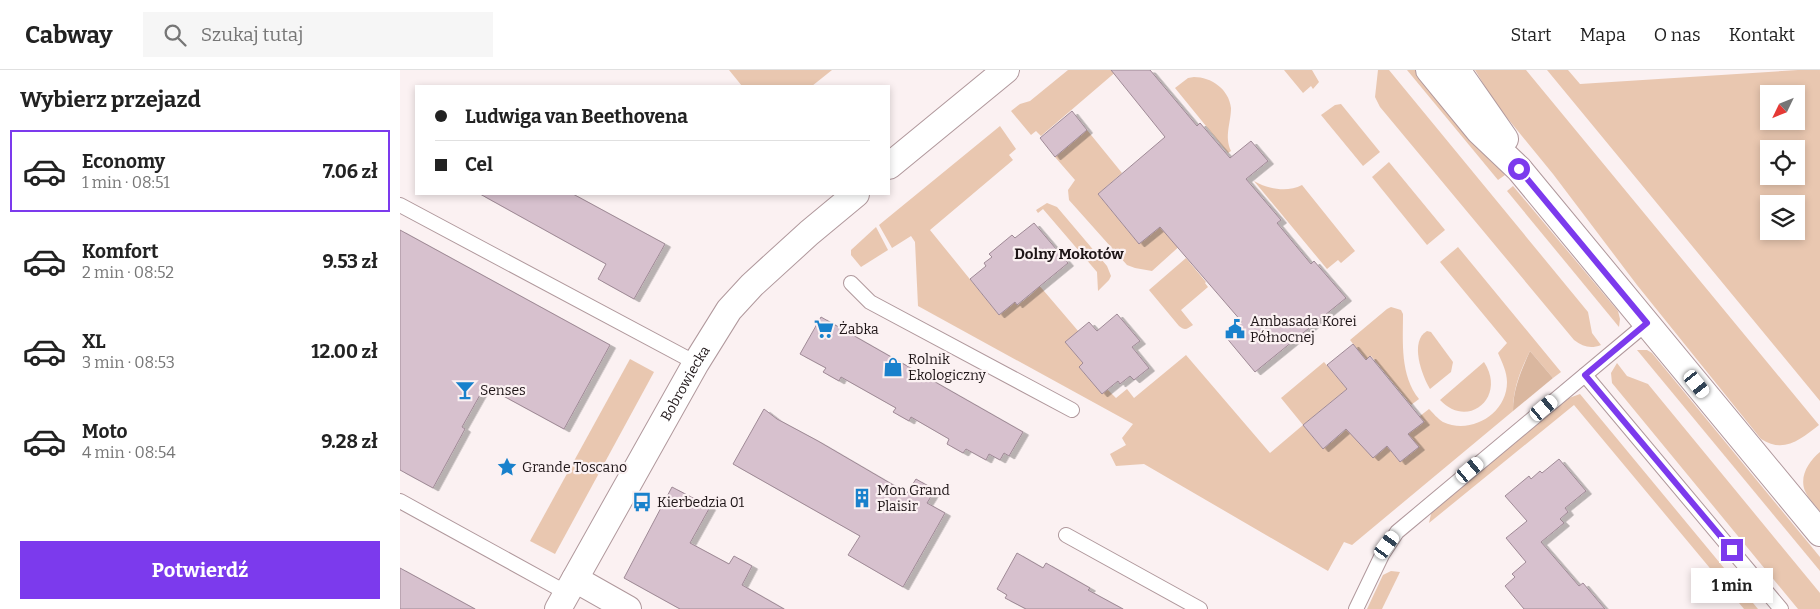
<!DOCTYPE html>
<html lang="pl">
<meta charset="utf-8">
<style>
:root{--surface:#fff;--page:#f6f6f6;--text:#222;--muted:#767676;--line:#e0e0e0;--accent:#7c3aed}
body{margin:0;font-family:Bitter,serif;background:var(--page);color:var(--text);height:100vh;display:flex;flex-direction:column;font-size:19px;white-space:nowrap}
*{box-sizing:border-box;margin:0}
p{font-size:16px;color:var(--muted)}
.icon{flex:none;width:28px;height:28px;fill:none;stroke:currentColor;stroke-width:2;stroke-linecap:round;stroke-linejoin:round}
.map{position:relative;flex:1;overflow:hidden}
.panel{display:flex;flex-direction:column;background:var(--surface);width:400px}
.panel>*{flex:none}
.guide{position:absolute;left:15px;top:15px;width:475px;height:110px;border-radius:0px;box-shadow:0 2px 8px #0003;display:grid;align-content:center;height:110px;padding:0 20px;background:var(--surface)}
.needle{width:32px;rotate:227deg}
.buttons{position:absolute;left:1360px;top:15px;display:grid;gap:10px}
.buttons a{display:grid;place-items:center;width:45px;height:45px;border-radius:0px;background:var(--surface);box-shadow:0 2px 8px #0003;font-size:25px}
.end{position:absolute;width:22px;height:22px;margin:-11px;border:6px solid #7c3aed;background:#fff;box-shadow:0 0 0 2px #fff}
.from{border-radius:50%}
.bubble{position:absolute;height:35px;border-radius:0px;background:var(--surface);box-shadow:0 2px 8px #0003;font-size:16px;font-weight:700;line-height:35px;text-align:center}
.car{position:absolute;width:15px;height:30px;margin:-15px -8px;border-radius:6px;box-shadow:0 0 4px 1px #0007;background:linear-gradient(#fff 24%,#345 0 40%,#fff 0 76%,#345 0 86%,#fff 0)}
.guide b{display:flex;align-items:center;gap:18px;height:48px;font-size:19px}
.guide b+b{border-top:1px solid var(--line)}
.guide i{width:12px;height:12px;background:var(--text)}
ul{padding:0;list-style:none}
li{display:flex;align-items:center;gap:15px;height:82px;margin:0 10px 8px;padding:0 10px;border:2px solid transparent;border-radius:0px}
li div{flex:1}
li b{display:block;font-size:19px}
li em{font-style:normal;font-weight:700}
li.active{border-color:var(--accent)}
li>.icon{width:45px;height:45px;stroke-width:1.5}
h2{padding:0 20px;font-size:22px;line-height:60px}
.action{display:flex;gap:10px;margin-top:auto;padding:10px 20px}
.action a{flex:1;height:58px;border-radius:0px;background:var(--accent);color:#fff;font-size:20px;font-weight:700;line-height:58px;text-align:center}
header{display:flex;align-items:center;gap:30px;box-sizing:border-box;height:70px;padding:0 25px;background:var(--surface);border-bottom:1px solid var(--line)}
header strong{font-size:24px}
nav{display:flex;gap:28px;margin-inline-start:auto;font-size:18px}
.search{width:350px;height:45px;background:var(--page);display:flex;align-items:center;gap:12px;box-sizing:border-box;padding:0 18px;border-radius:0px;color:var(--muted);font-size:19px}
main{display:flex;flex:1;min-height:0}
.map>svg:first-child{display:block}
.green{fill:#e9c7b0;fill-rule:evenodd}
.forest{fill:#dab79f}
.building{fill:#d7c1ce;stroke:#9f8a96;filter:url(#shadow)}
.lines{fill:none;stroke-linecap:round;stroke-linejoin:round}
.lane-casing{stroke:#b0989c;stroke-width:16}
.street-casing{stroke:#b0989c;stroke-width:28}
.lane{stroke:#fff;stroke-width:14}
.street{stroke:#fff;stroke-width:26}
.route{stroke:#7c3aed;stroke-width:6}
.labels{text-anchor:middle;stroke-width:4.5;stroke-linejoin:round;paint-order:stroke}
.poi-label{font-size:14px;fill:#1e1517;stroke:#fbf1f2;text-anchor:start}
.street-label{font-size:14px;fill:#1e1517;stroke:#fbf1f2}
.neighbourhood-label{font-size:15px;font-weight:bold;fill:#1e1517;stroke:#fbf1f2}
</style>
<header>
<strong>Cabway</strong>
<div class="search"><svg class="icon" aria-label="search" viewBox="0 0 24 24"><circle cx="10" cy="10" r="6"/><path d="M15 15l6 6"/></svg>Szukaj tutaj</div>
<nav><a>Start</a><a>Mapa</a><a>O nas</a><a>Kontakt</a></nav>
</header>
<main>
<section class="panel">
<h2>Wybierz przejazd</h2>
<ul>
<li class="active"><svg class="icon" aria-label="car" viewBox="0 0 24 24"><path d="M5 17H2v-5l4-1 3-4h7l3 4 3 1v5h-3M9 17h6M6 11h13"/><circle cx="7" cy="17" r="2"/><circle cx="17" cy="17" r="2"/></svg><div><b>Economy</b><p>1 min · 08:51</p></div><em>7.06 zł</em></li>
<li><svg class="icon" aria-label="car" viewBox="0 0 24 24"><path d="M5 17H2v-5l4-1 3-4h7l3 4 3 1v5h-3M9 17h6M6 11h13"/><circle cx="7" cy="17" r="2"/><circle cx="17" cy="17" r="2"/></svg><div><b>Komfort</b><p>2 min · 08:52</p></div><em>9.53 zł</em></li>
<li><svg class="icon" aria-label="car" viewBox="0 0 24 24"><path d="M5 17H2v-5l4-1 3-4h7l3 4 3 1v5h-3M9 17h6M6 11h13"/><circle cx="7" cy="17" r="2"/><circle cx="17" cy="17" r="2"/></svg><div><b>XL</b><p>3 min · 08:53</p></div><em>12.00 zł</em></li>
<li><svg class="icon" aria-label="car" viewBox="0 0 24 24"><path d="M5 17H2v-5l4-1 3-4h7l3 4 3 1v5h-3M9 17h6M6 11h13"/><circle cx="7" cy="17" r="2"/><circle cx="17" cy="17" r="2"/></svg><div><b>Moto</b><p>4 min · 08:54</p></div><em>9.28 zł</em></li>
</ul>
<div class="action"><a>Potwierdź</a></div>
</section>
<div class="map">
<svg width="1420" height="539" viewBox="0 0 1420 539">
<defs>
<filter id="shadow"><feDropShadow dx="5.5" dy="3" stdDeviation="0" flood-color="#0004"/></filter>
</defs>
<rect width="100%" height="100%" fill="#fbf1f2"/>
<g class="green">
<path d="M329,0H432L412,16H342Z"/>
<path d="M668,0H718L641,66L636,61L631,65L611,41L620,34L630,31Z"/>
<path d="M884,0H912L919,12L913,19L911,16L903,23Z"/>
<path d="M978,0H989L1188,242L1192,263L1201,275C1191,279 1183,277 1174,270L980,37L975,27Z"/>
<path d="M1007,0H1018L1105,105L1098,110Z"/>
<path d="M1075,0H1126L1419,355C1401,369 1384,384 1361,369L1237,215L1153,104L1095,33Z"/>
<path d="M1147,0H1168L1180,14L1398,0H1420V331ZM1369,24H1396V51H1369ZM1369,79H1396V106H1369ZM1369,134H1396V161H1369Z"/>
<path d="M794,7C811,7 829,19 831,38C831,53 824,66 831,81L828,83L775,18L788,8Z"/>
<path d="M941,34L980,82L963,96L921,45L935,35Z"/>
<path d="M600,56L616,79L609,85L613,90L530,160L599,245L615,232L618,235L634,222L632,219L638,214L679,262L666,272L683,293L679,297L701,322V324L707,319L716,328L727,319L734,328L786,285L870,383L903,355L881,328L924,292L947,319L903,355L923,379L952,355L973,388L987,376L1000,392L1018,377L1005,361L1024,352L1020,346L1029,339C1033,343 1038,349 1043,352C1071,365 1107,344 1107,312C1107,302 1102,292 1098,283L1107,273L1040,192L1058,177L1161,302L1153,308L1130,281C1120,301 1113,319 1113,341L952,475L944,472L928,501L744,394L716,396L710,384L726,375L722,368L733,354L518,236L515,172L511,166L492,178L479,155Z"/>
<path d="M687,60L722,103L698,124L739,174L775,144L793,164L752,201L735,198L727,195L669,130L668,120L675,110L655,87Z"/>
<path d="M989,92L1045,160L1027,175L972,107Z"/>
<path d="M854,111C868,119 887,123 902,115L955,181L941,193L938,190L927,199Z"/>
<path d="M1113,116L1218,241L1220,249L1219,257L1107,121Z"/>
<path d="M647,133L657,137L707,196L711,206L709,210L698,221L697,202L643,139L638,143L636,140Z"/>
<path d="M476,157L488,180L461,197L451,185V180Z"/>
<path d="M786,188L806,212L805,213L808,217L781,240L793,255C787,259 785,261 779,256L749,220Z"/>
<path d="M991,237L1001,240L1003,244C1003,273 1000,305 1019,329L1011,335L971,286L966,290L950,270L987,239Z"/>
<path d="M1027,261L1031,262L1053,292L1051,302L1030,319C1022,306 1009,271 1027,261Z"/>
<path d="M1237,280H1247L1252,283L1420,487V501Z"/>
<path d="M230,289L254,302L155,484L130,471Z"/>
<path d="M1084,292C1107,327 1068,360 1040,330Z"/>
<path d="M1217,293L1227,306L1248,314L1420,523V539H1398L1212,313L1211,303Z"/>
<path d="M1180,324L1358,539H1344L1174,335L1029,453L1031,444L1038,434L1169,328Z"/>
<path d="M1420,382V441C1415,435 1408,428 1405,421C1399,406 1409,391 1420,382Z"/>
<path d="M991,501L1000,502L982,539H967L983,505Z"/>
</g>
<path class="forest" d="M1130,281L1153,308L1113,341C1113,319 1121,301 1130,281Z"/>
<g class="building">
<path d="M711,0H750L797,56L800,53L830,88L851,71L868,91L846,109L881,150L877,153L911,194L914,191L946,228L855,302L825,266L842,252L760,157L739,174L698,124L765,67Z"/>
<path d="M672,41L687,60L655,87L640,68Z"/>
<path d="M80,124H173L265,174L234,229L198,209L206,194Z"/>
<path d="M634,153L668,193L617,235L615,232L599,245L570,209L586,196L584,193L592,187L589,184L612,165L615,168Z"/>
<path d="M0,160L210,275L164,359L85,316L62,357L65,359L33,418L0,400Z"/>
<path d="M717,244L740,271L732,277L749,298L734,310L730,306L720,314L718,311L702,324L679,297L683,293L665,272L689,252L697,261Z"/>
<path d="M421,247L623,362L609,386L604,383L600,390L589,384L586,390L566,379L563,383L547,374L549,369L511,347L509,351L493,342L496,338L441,307L439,311L423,302L426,298L400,284Z"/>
<path d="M953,274L966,290L970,286L1024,352L1008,364L1019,377L1000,392L987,376L973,388L946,359L923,379L903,355L947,319L927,295Z"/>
<path d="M364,339L377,349L418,371L507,423L516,409L535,420L527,433L545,443L503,517L448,485L460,466L333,394Z"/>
<path d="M1159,389L1186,421L1165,438L1168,442L1160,449L1164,453L1141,472L1179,516L1183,513L1205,539H1124L1105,516L1115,507L1112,504L1126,492L1106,468L1127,451L1105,426L1129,406L1131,409L1140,401L1142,403Z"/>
<path d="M272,417L310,437L290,473L329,494L334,486L352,496L342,515L384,539H280L224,508Z"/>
<path d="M617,483L643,498L646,493L690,518L688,520L723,539H626L605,528L607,525L597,519Z"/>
<path d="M0,498L75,539H0Z"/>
</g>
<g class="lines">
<defs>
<g id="lane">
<path d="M0,135L296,293"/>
<path d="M451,213L470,232L672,340"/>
<path d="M1185,305L1381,539"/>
<path d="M0,431L167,523"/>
<path d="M666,465L800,539"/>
<path d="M956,539L982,485L997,462L1247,253"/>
</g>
<g id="street">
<path d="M1029,0L1079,61L1119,99L1420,463"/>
<path d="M1057,0L1105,69"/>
<path d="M489,96L606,0"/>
<path d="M175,509L228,539"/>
<path id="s1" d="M158,539L296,293L329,240L352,215L409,163L456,124"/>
</g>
</defs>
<use href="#lane" class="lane-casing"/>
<use href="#street" class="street-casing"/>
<use href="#lane" class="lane"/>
<use href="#street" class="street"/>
</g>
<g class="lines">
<path class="route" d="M1119,99L1247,253L1185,305L1332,480"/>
</g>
<defs>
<symbol id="supermarket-bare" viewBox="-9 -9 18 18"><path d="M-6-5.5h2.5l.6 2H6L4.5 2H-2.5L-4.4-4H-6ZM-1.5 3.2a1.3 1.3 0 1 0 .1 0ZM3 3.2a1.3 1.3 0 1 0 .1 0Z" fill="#1981cc" stroke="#fbf1f2" stroke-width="2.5" paint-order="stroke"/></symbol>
<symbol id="civic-bare" viewBox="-9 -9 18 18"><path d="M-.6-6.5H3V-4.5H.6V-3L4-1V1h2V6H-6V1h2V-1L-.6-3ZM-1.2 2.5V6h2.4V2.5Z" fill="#1981cc" stroke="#fbf1f2" stroke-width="2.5" paint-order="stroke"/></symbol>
<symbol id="shop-bare" viewBox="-9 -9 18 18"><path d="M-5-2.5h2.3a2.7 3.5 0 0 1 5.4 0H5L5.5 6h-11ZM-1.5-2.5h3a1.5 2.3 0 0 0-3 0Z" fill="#1981cc" stroke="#fbf1f2" stroke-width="2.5" paint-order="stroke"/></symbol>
<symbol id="bar-bare" viewBox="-9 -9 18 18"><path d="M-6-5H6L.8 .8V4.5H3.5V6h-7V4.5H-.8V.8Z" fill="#1981cc" stroke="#fbf1f2" stroke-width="2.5" paint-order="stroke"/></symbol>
<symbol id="sight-bare" viewBox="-9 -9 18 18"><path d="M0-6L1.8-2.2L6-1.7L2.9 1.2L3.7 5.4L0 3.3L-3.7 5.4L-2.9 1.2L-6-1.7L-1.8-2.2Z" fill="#1981cc" stroke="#fbf1f2" stroke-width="2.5" paint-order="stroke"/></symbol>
<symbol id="building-bare" viewBox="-9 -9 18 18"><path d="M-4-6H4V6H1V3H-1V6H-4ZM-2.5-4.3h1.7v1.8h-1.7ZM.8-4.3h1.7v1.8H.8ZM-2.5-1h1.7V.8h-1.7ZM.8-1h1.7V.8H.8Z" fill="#1981cc" stroke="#fbf1f2" stroke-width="2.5" paint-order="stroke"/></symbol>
<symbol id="bus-bare" viewBox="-9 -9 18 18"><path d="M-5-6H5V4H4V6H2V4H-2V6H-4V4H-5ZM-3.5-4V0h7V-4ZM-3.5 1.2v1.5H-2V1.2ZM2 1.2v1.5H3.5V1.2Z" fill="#1981cc" stroke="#fbf1f2" stroke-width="2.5" paint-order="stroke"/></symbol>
</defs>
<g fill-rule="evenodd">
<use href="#supermarket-bare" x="410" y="245" width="28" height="28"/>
<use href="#civic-bare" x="821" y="245" width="28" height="28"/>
<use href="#shop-bare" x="479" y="283" width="28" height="28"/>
<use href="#bar-bare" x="51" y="306" width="28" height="28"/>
<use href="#sight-bare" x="93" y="383" width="28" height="28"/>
<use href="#building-bare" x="448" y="414" width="28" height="28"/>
<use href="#bus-bare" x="228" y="418" width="28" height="28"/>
</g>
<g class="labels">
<g class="poi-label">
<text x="850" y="256">Ambasada Korei<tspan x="850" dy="16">Północnej</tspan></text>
<text x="439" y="264">Żabka</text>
<text x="508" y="294">Rolnik<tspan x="508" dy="16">Ekologiczny</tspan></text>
<text x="80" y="325">Senses</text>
<text x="122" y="402">Grande Toscano</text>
<text x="477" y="425">Mon Grand<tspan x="477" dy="16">Plaisir</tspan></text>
<text x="257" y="437">Kierbedzia 01</text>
</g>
<g class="street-label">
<text dy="5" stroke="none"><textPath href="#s1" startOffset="259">Bobrowiecka</textPath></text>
</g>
<g class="neighbourhood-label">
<text x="669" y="189">Dolny Mokotów</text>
</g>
</g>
</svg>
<div class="buttons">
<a><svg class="needle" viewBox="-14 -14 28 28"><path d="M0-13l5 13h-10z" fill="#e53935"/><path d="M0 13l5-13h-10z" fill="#767676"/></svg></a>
<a><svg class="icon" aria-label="locate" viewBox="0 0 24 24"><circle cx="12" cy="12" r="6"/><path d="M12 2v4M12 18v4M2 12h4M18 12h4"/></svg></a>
<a><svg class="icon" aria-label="layers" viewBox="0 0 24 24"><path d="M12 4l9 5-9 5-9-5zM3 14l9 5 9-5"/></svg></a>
</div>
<i class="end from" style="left:1119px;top:99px"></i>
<i class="end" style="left:1332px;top:480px"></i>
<div class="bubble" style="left:1291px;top:498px;width:82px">1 min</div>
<i class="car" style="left:1297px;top:314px;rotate:141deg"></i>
<i class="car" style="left:1144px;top:338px;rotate:50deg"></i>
<i class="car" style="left:1070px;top:400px;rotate:50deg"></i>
<i class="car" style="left:987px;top:475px;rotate:36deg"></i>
<div class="guide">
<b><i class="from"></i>Ludwiga van Beethovena</b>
<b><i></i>Cel</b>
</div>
</div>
</main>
